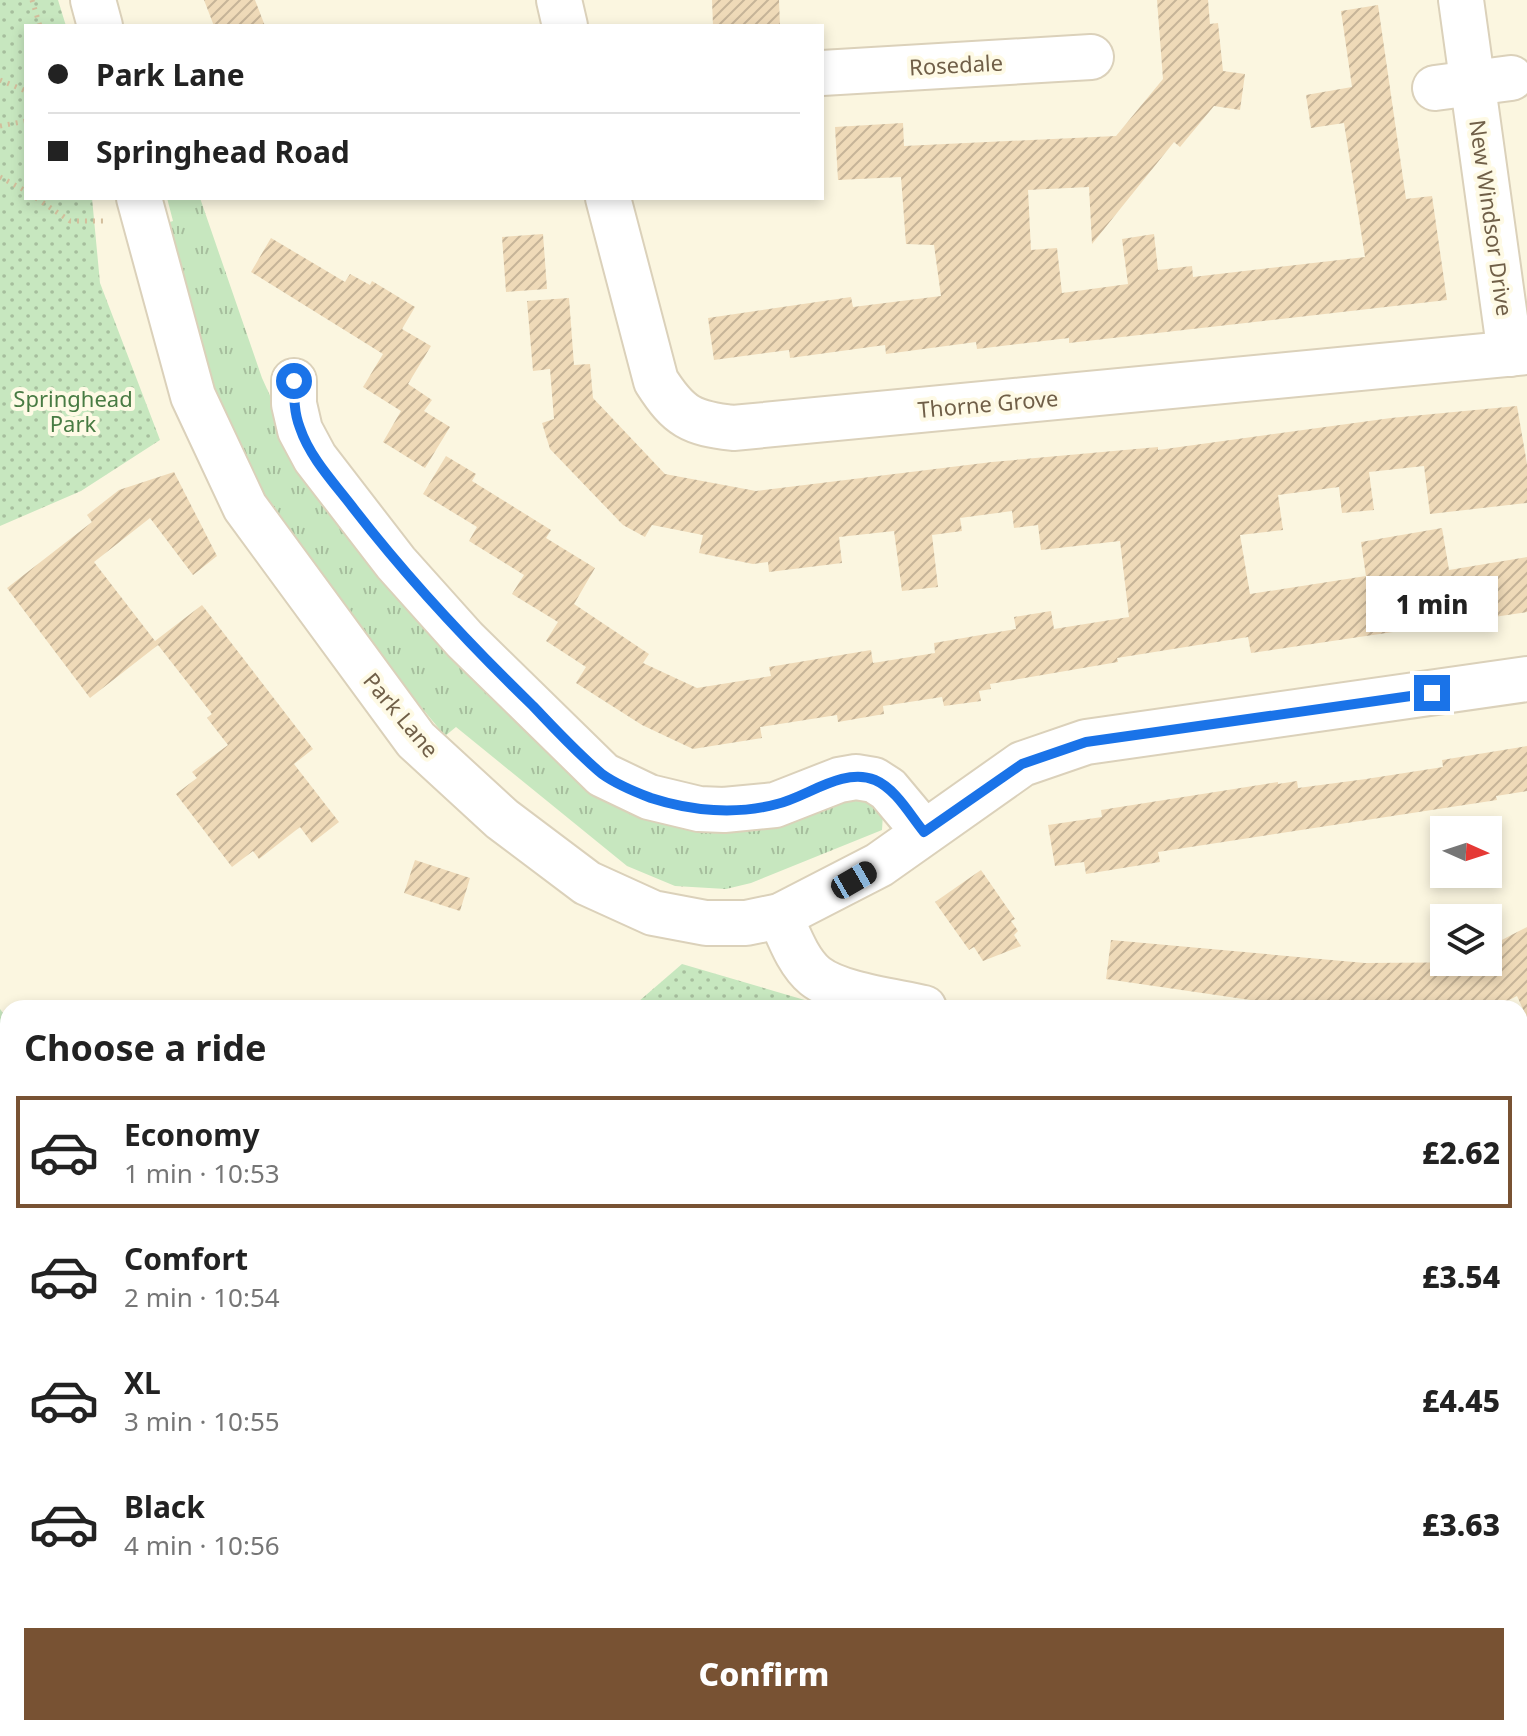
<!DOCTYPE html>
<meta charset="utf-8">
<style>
:root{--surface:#fff;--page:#f6f6f6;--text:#222;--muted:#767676;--line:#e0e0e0;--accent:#785233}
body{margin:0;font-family:"Noto Sans",sans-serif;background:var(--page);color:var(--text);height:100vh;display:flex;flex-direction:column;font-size:30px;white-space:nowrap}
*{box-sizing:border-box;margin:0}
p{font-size:26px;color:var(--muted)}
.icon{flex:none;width:44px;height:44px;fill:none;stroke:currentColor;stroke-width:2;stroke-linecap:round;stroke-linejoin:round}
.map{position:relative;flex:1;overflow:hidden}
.side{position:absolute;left:0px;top:1000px;width:1528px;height:736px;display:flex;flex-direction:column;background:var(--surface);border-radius:24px 24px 0 0;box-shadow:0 4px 12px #0003}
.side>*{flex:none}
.top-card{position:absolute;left:24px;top:24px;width:800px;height:176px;border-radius:0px;box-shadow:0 4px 12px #0003;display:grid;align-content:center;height:176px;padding:0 24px;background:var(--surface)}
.needle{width:52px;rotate:93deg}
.controls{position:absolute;left:1430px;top:816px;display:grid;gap:16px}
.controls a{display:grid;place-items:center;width:72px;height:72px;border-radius:0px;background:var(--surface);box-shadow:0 4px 12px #0003;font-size:40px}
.end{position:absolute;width:36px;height:36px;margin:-18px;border:10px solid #1a73e8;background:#fff;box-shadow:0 0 0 4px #fff}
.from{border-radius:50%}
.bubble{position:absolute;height:56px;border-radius:0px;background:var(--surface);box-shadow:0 4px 12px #0003;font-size:26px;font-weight:800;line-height:56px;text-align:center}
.car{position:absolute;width:24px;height:48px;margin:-24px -12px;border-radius:10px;box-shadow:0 0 6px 2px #0007;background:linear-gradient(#222 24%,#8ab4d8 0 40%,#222 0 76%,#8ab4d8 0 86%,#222 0)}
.top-card b{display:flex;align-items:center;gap:28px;height:76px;font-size:30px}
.top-card b+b{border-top:2px solid var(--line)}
.top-card i{width:20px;height:20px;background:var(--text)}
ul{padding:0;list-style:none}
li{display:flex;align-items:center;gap:24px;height:112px;margin:0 16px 12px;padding:0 8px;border:4px solid transparent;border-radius:0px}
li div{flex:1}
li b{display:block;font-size:30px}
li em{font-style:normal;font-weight:800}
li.on{border-color:var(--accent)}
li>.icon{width:72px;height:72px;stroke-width:1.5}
h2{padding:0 24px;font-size:36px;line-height:96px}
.primary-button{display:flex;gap:16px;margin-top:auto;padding:16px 24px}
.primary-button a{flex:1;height:92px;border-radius:0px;background:var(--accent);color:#fff;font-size:32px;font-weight:800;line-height:92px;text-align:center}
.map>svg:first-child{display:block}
.grass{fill:url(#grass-tufts)}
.park{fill:url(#park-dots)}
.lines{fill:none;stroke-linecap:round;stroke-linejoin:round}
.stream{stroke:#9cbfd5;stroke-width:10}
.building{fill:url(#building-hatch)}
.minor-casing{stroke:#dbd1ba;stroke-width:48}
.major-casing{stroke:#e0dcd7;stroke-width:48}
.path{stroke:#d3be9c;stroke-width:5;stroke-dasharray:2 6;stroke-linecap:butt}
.minor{stroke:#fff;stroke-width:44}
.major{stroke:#f8ea99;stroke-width:44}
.route{stroke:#1a73e8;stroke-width:10}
.labels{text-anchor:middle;stroke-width:8;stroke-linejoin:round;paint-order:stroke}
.street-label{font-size:22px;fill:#705f48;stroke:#fefae5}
.park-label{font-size:22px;fill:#487b43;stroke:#fefae5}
</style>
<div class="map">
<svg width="1527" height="1736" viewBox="0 0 1527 1736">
<defs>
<pattern id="grass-tufts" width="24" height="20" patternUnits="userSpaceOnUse" patternTransform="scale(2)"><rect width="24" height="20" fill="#c7e7bf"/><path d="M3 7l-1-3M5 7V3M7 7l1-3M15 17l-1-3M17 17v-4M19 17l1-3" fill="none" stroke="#a6be9d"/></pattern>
<pattern id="park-dots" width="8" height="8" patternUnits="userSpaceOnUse" patternTransform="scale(2)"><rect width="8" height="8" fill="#c7e7bf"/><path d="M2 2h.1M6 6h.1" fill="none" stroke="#a6be9d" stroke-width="1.8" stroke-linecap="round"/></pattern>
<pattern id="building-hatch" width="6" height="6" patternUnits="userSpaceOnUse" patternTransform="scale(2)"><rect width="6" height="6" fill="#efdab8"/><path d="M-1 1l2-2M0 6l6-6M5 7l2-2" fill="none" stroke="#c6b498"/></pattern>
</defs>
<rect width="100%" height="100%" fill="#fbf6e0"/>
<g class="grass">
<path d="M167,198H200L262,378L302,466L599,787L859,790L883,813L882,830L751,883L726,889L675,886L627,866L456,727L445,736C356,627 257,516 205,384C186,334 177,276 164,224L173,221Z"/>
<path d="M0,1669L8,1684V1728H32L37,1736H0Z"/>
</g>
<g class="park">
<path d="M0,0H58L66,26H26V198H92L100,283L160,440L81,491L0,526Z"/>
<path d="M682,964L832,1008H631Z"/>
<path d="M0,1009L8,1020V1532L0,1518Z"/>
<path d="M1520,1460L1527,1465V1736H106L103,1728H1520Z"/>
</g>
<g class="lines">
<g class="stream">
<path d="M0,1120L8,1132"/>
<path d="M358,1728L360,1736"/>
</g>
</g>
<g class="building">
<path d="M204,0H255L265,26H214Z"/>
<path d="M712,0H779L780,26H713Z"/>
<path d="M1157,0H1208L1210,24L1218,23L1223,71L1245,74L1240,110L1214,106L1180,147L1174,142L1092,244L1089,187L1028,190L1031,250L1057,248L1062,293L1128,284L1122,239L1154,234L1158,270L1192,266L1193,277L1365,257L1344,123L1311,128L1306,95L1352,87L1341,11L1378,5L1406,199L1432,196L1447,300L1069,343V338L977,349L976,342L886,354L885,345L790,358L789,350L714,360L708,318L851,297L853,307L941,296L934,245L906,244L901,177L838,180L835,127L903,123L904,146L1116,136L1163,79Z"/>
<path d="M543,234L547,289L506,292L502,237Z"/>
<path d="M271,238L345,282L350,274L370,285L372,281L415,307L402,329L431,346L408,384L432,400L424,411L450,427L425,468L383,442L401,411L363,387L383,354L251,272Z"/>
<path d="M569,298L574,365L590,364L593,398L665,474L756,491L992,462L1158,447V450L1391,418L1517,406L1527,464V503L1430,514L1424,466L1369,472L1374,510L1342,513L1339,487L1278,495L1283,530L1240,535L1250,594L1366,576L1361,542L1442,528L1449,570L1527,557V612L1251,653L1248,637L1117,658L1118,662L990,684L991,689L979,691L981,701L944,706L942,697L883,706L884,714L838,722L837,715L760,727L762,738L693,749L642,725L576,683L586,667L546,641L558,622L512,594L524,575L469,541L477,527L423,494L446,456L476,474L472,481L551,530L546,538L595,568L574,604L649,654L643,663L697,688L771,676L769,667L871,650L873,663L935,653L934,643L1016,629L1014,617L1051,611L1054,629L1129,617L1120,541L1041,550L1038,525L1014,528L1012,511L960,518L962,531L932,535L938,587L902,591L894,531L839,537L842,563L769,572L768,562L753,564L699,553L703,535L652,525L645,537L623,525L550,449L542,423L554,419L550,369L533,371L527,301Z"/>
<path d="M174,472L217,556L193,575L150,518L94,562L155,641L202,605L313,749L294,764L339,822L312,843L300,827L259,859L253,851L232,867L176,794L197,778L192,772L228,745L207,718L212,714L158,645L90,698L7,588L92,522L87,515L119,490Z"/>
<path d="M1527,746V791L1496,796L1497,800L1158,852L1160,862L1086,874L1084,862L1055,866L1048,825L1102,817L1101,810L1278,782V784L1297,781L1298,788L1366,779L1443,767L1442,760Z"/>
<path d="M415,860L470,878L460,911L404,893Z"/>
<path d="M981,870L1015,919L1011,921L1018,931L1014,935L1021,946L983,961L974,947L969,950L935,902Z"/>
<path d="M1527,927V1018L1517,996L1493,1008H1286L1271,1006V1003L1106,979L1111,940L1365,963L1500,962L1492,945Z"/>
</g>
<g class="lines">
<defs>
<g id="minor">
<path d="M93,0L100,26"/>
<path d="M559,0L565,26"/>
<path d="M1461,0L1510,354"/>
<path d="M822,73L1091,57"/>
<path d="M1435,88L1511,78"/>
<path d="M139,198L193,396L245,507L416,740L502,819L587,883L653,913L706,923H746L780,916L879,865L1022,764L1086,742L1527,679"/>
<path d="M608,198L656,381C679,417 691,423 733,428L1527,352"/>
<path d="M294,381V404L300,430L315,458L396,563L465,640L603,775L649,797L699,809L724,810L775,805L839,780L856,777L874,780L888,789L924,832"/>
<path d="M780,916C789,936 798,962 815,976C839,995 894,1001 924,1008"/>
<path d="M1520,1174L1527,1176"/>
</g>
<g id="major">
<path d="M0,1609L8,1621"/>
<path d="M60,1728L63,1736"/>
</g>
</defs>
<use href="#minor" class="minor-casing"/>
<use href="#major" class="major-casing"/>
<g class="path">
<path d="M32,0L40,26"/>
<path d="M0,80L26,91"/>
<path d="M0,126L26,121"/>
<path d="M0,177L26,191"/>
<path d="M36,198L70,221H108"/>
<path d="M1527,1080V1079"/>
<path d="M1520,1124L1527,1119"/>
<path d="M0,1173L8,1181"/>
<path d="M0,1350L8,1370"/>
<path d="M131,1728L133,1736"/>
<path d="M316,1728L319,1736"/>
<path d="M1096,1736V1728"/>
</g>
<use href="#minor" class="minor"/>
<use href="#major" class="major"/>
</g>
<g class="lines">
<path class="route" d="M294,381C294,397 294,413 300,428C310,458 335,484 354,509C409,580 469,644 533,706C555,729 578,754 602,774C616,784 635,792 651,798C691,811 736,815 777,804C807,797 843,767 875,780C896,789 910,815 924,832L1022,764L1086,742L1432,693"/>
</g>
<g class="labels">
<g class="street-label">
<text transform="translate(956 65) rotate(-3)" y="8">Rosedale</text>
<text transform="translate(1491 218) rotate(82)" y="8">New Windsor Drive</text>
<text transform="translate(988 404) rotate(-5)" y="8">Thorne Grove</text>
<text transform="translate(401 715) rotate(50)" y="8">Park Lane</text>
</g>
<g class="park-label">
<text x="73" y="407">Springhead<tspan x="73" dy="25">Park</tspan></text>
</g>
</g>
</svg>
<div class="controls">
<a><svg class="needle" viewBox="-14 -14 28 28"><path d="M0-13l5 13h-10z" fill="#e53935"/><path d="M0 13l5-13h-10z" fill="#767676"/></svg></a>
<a><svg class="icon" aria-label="layers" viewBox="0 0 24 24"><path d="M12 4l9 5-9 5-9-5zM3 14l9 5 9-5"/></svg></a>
</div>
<i class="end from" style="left:294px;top:381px"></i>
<i class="end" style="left:1432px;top:693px"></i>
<div class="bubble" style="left:1366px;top:576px;width:132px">1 min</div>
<i class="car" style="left:854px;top:880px;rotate:60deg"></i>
<div class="top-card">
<b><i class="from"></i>Park Lane</b>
<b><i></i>Springhead Road</b>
</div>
<section class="side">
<h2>Choose a ride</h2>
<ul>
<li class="on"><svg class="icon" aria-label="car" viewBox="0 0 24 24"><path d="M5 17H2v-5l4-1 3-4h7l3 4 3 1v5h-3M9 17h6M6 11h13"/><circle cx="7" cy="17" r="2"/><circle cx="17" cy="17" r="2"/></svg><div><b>Economy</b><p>1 min · 10:53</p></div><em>£2.62</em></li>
<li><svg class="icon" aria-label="car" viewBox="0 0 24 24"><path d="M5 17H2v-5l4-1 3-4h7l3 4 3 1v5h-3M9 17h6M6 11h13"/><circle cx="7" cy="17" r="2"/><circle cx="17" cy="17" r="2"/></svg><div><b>Comfort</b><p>2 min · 10:54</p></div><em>£3.54</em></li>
<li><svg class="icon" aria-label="car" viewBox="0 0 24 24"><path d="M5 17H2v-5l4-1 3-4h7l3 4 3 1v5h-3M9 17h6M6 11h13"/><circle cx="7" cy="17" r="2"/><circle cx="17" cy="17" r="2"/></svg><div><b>XL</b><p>3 min · 10:55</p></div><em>£4.45</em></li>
<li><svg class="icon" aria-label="car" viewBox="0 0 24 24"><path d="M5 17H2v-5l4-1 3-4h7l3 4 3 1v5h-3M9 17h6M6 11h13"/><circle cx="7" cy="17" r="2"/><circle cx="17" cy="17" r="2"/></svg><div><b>Black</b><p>4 min · 10:56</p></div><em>£3.63</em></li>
</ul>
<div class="primary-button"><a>Confirm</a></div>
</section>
</div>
